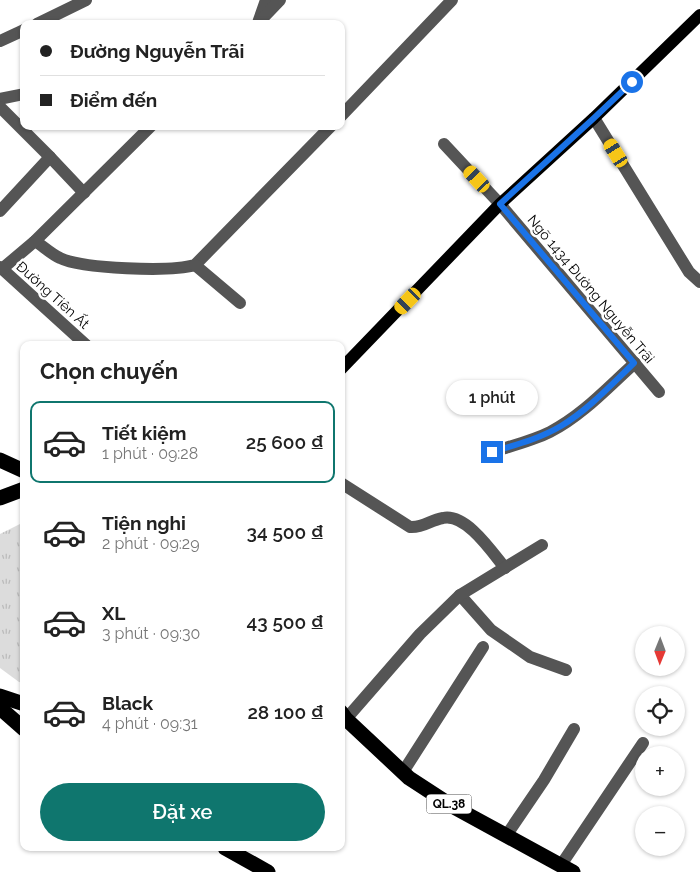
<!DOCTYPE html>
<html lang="vi">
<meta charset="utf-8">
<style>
:root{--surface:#fff;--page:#f6f6f6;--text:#222;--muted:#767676;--line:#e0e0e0;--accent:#0f766e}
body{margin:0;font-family:Raleway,sans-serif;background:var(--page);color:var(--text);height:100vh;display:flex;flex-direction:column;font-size:19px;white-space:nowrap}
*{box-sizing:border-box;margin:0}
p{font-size:16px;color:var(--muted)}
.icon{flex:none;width:28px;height:28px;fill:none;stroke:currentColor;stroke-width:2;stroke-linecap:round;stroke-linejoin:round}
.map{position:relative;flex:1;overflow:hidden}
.panel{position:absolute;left:20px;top:341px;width:325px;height:510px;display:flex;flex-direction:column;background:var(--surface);border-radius:10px;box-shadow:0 1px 4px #0004}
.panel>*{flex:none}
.hud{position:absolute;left:20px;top:20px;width:325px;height:110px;border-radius:10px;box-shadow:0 1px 4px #0004;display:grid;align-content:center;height:110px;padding:0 20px;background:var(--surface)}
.needle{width:32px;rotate:181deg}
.controls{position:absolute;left:635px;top:626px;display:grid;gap:10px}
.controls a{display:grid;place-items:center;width:50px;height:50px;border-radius:50%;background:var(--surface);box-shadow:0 1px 4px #0004;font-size:25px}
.end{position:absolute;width:22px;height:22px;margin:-11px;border:6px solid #1a73e8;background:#fff;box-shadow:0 0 0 2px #fff}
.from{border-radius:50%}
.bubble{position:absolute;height:35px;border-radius:18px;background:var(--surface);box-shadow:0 1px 4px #0004;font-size:16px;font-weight:600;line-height:35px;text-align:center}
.car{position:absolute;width:15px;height:30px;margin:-15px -8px;border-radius:6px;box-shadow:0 0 4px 1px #0007;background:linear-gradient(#f5c518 24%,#345 0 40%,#f5c518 0 76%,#345 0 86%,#f5c518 0)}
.hud b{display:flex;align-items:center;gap:18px;height:48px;font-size:19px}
.hud b+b{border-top:1px solid var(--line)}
.hud i{width:12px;height:12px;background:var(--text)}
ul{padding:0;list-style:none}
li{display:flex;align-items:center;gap:15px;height:82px;margin:0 10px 8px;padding:0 10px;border:2px solid transparent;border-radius:10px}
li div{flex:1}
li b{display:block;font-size:19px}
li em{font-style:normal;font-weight:600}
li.selected{border-color:var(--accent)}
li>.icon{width:45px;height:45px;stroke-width:1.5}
h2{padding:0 20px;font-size:22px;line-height:60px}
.action{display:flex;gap:10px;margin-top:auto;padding:10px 20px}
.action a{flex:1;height:58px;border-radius:30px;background:var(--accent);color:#fff;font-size:20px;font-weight:600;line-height:58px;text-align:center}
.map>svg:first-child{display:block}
.grass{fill:url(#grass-tufts)}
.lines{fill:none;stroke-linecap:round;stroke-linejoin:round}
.minor{stroke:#555;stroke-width:12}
.major{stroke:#000;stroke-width:12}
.highway{stroke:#000;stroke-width:15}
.route{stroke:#1a73e8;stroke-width:6}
.labels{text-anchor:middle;stroke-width:5;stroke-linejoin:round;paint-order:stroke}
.shield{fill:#fff;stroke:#4c4c4c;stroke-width:1}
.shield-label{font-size:12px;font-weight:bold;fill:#000}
.street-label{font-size:14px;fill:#000;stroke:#fff}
</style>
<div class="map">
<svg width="700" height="872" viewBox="0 0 700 872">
<defs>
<pattern id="grass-tufts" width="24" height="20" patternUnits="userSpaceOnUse" patternTransform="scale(1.25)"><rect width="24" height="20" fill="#dcdcdc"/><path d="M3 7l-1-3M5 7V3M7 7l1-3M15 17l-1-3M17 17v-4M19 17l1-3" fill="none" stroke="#bbb"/></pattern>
</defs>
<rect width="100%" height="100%" fill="#fff"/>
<path class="grass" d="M24,522V683L19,682L0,668V534Z"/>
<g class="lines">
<g class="minor">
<path d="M259,20L266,0"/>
<path d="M37,24L86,0"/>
<path d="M257,24L280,0"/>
<path d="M0,41L24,30"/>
<path d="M0,99L24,94"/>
<path d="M0,107L50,157L0,211"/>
<path d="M341,116L452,0"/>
<path d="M594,118L689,272L700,282"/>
<path d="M444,144L500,204L659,392"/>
<path d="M50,157L84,193"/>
<path d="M35,241C43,246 51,254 60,258C82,269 171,272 195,265L331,126"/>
<path d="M195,265L240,303"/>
<path d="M0,267L86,345"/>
<path d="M2,269L35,241L151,126"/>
<path d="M492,452C511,446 532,441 550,432C583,415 608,387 635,363"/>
<path d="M341,483L410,527C424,528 430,520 443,518C466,513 492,552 505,568"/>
<path d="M460,595L491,630L530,657L566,670"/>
<path d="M346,719L420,634L460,595L542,545"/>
<path d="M403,772L483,647"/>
<path d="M506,836L544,780L574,729"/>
<path d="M561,865L643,743"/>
</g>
<path class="major" d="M341,369L500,204L594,118L700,15"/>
<g class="highway">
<path d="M0,460L24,471"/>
<path d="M0,498L24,489"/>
<path d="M0,696L24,704"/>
<path d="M0,708L24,729"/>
<path d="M341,712L346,719L409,778L452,806L573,872"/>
<path d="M225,848L268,872"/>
</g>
</g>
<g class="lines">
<path class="route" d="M492,452C515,445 539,439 561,426C588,410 611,385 634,363L500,204L594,118L632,82"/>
</g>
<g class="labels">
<rect class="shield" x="426.5" y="794.5" width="45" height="19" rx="4"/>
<g class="shield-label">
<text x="449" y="808">QL.38</text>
</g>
<g class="street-label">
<text transform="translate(591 289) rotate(50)" y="5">Ngõ 1434 Đường Nguyễn Trãi</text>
<text transform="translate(53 295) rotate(42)" y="5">Đường Tiên Ất</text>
</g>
</g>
</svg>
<div class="controls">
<a><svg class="needle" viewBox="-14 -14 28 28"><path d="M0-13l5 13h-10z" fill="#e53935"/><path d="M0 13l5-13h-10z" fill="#767676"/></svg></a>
<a><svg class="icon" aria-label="locate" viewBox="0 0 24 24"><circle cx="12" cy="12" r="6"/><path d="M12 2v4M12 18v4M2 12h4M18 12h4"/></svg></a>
<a>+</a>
<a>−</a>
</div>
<i class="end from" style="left:632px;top:82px"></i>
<i class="end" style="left:492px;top:452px"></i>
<div class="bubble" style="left:446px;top:380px;width:92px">1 phút</div>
<i class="car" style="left:616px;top:153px;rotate:328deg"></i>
<i class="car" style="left:477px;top:179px;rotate:317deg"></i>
<i class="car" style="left:408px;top:301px;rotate:224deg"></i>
<div class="hud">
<b><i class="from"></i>Đường Nguyễn Trãi</b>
<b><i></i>Điểm đến</b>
</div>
<section class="panel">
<h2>Chọn chuyến</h2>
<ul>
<li class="selected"><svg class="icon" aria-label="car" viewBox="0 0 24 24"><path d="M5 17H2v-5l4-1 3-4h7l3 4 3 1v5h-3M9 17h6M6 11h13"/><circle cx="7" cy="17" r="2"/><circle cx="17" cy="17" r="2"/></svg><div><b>Tiết kiệm</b><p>1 phút · 09:28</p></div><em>25 600 ₫</em></li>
<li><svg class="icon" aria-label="car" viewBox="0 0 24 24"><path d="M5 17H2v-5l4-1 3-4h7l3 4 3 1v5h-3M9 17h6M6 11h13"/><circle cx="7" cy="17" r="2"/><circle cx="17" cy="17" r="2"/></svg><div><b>Tiện nghi</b><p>2 phút · 09:29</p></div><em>34 500 ₫</em></li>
<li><svg class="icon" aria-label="car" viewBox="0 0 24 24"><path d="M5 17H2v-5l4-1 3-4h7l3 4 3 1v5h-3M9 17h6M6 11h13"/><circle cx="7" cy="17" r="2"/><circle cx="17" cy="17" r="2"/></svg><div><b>XL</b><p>3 phút · 09:30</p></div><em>43 500 ₫</em></li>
<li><svg class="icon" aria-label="car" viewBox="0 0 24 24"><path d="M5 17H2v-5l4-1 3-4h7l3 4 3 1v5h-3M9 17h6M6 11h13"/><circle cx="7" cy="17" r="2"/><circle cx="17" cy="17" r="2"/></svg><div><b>Black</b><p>4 phút · 09:31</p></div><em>28 100 ₫</em></li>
</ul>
<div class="action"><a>Đặt xe</a></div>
</section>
</div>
